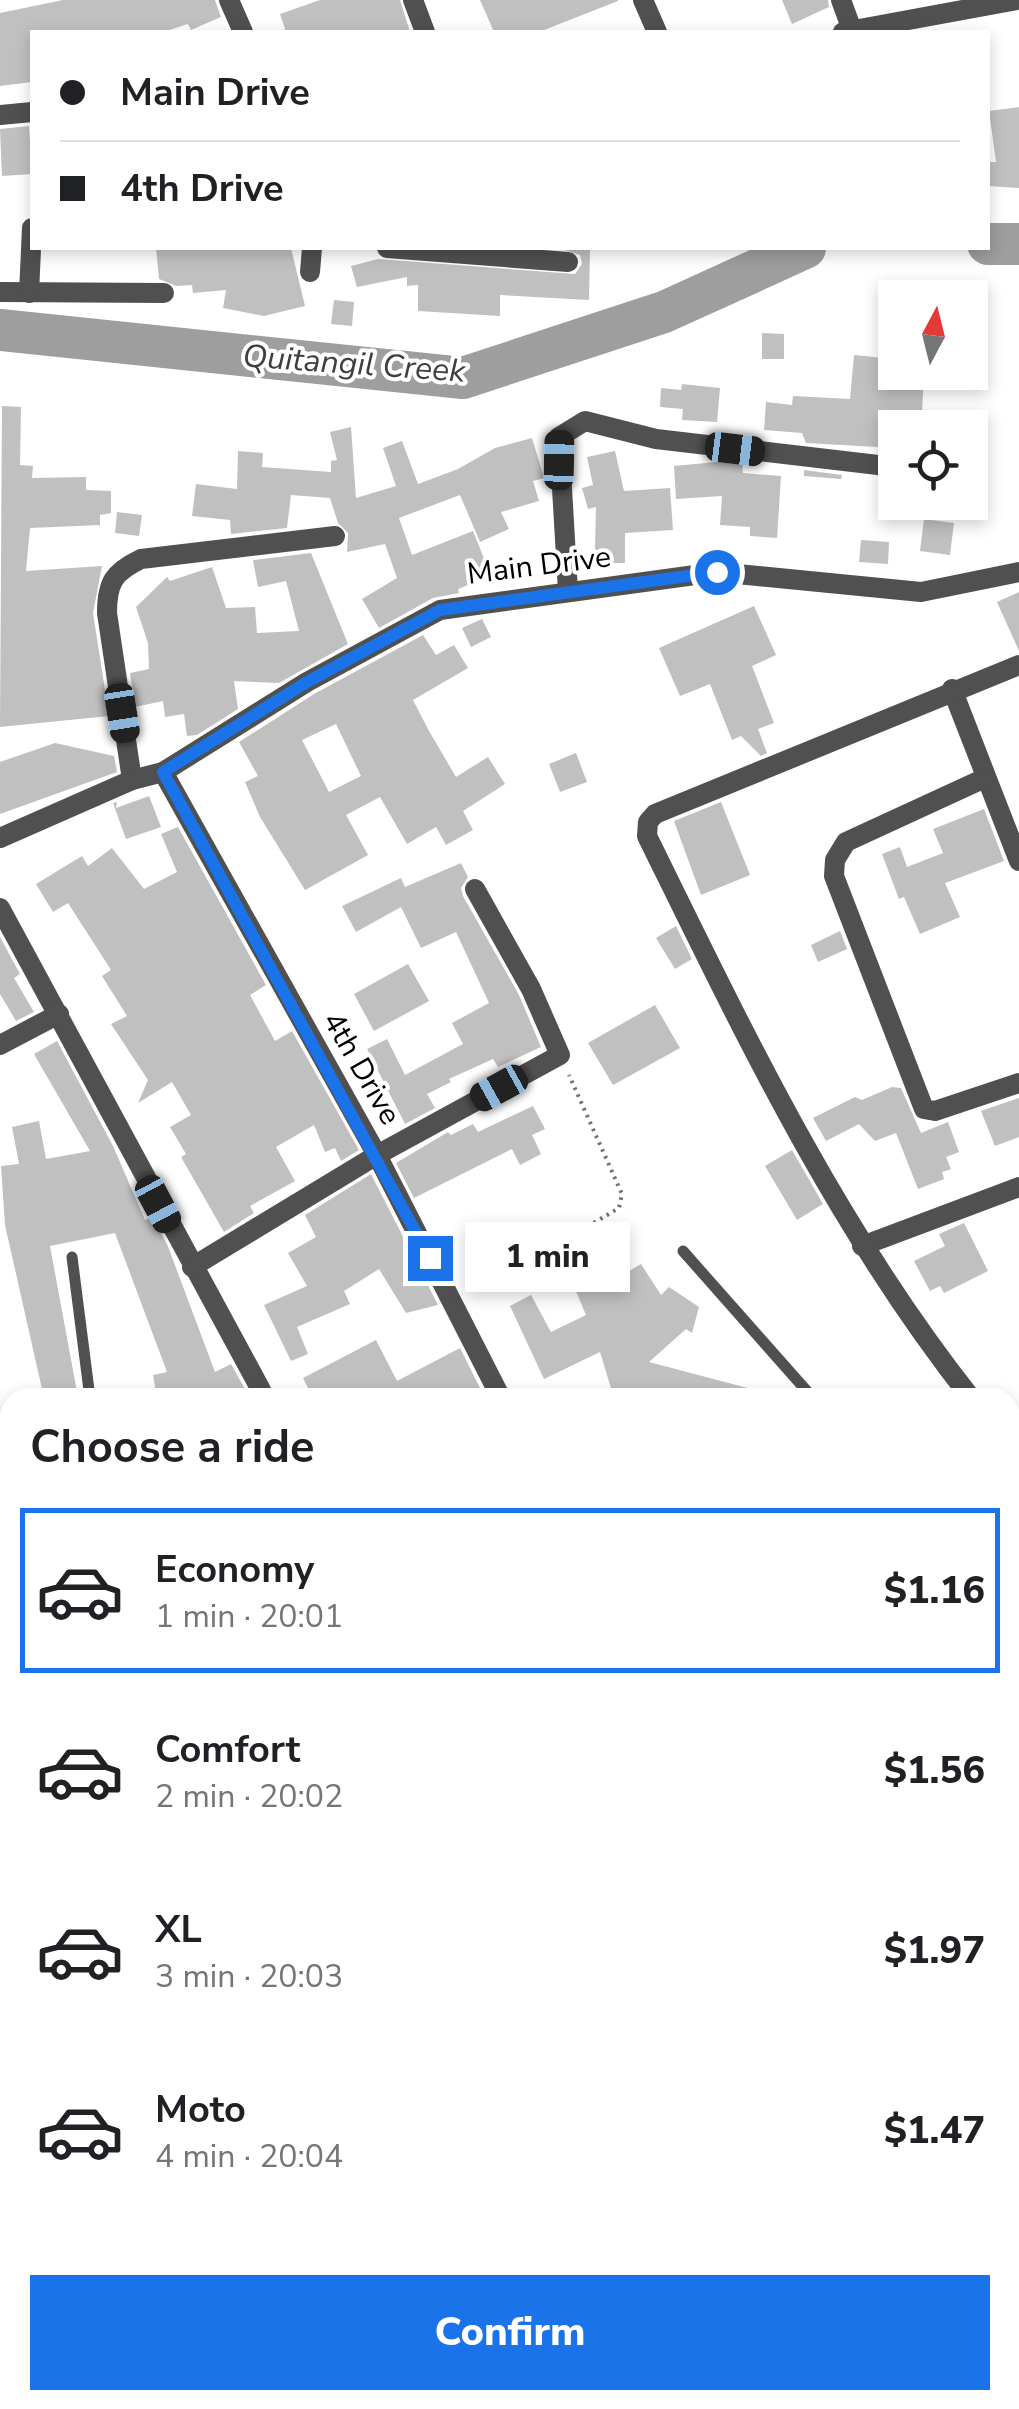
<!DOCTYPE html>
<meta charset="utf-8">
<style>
:root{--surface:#fff;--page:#f2f2f2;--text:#202124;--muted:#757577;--line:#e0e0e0;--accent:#1a73e8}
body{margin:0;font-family:"Nunito Sans",sans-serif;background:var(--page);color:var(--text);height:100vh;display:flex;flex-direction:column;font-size:38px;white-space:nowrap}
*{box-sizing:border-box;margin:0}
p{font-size:32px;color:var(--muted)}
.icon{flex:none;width:55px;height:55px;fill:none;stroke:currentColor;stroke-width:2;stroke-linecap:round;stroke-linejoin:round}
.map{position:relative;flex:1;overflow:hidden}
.panel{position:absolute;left:0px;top:1388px;width:1020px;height:1022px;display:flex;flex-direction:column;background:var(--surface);border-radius:30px 30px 0 0;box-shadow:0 5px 15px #0003}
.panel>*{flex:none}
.hud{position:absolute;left:30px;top:30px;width:960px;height:220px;border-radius:0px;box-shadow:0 5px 15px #0003;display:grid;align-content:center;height:220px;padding:0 30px;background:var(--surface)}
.needle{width:65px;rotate:7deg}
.buttons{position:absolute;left:878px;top:280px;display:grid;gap:20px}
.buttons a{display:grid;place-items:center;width:110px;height:110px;border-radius:0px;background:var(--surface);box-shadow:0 5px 15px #0003;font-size:50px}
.end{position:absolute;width:45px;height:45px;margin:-22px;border:12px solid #1a73e8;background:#fff;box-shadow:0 0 0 5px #fff}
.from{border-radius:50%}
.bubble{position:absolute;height:70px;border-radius:0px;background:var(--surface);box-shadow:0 5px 15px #0003;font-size:32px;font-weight:800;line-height:70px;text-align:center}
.car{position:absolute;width:30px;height:60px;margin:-30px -15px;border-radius:12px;box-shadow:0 0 8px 2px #0007;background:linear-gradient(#222 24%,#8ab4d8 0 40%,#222 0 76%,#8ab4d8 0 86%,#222 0)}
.hud b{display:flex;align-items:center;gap:35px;height:95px;font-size:38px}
.hud b+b{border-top:2px solid var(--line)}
.hud i{width:25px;height:25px;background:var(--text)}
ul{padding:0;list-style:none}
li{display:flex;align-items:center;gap:30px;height:165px;margin:0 20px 15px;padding:0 10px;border:5px solid transparent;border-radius:0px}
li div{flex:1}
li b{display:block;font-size:38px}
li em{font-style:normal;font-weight:800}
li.current{border-color:var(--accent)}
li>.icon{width:90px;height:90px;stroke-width:1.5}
h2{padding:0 30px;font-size:45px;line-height:120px}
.action{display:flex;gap:20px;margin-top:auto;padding:20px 30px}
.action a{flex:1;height:115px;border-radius:0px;background:var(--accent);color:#fff;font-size:40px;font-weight:800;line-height:115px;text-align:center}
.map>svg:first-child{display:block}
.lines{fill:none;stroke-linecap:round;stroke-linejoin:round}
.river{stroke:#9e9e9e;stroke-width:42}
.building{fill:#c0c0c0;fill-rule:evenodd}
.path{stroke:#727272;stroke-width:4;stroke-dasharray:2.5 5;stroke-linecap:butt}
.service{stroke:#505050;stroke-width:11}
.minor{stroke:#505050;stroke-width:20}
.route{stroke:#1a73e8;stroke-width:12}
.labels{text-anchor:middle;stroke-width:8;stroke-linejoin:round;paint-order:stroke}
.street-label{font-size:30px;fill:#000;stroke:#fff}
.water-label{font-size:32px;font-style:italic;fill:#3f3f3f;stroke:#fff}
</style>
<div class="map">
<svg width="1019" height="2409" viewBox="0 0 1019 2409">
<rect width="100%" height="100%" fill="#fff"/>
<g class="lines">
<g class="river">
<path d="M988,244H1019"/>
<path d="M0,330L463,378L664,312L805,248"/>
</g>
</g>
<g class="building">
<path d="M63,0H215L221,17L191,30L188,24L163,32H32V82L0,86V13Z"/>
<path d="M320,0H400L410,32H286L280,14Z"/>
<path d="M480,0H618V1L539,32H494Z"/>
<path d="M782,0H828L829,7L792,24Z"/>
<path d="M1019,107V188L988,186V162H996L989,111Z"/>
<path d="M29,126L32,174L2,176L0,129Z"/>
<path d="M156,248H291L305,306L264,316L223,308L226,290L193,293L192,285L176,286L159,279Z"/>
<path d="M559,248H590L589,300L500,295V316L418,311V285L407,286V277L357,287L351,266L378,259L575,274L582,264L580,255Z"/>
<path d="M334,300L354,302L352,326L331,324Z"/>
<path d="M762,333L784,334V359H762Z"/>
<path d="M854,355L895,359V372L924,375L922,413L957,428H895V448L806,443L802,433L764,430L766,402L792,405L793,396L850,399Z"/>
<path d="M682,384L720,388L717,422L682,420L683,409L660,407L661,388L681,390Z"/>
<path d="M2,406L21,407L20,465L33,466L32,478L86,477V490L111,491V513L100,515V525L30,528L26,571L102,566L93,613L109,716L0,727Z"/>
<path d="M351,427L356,498L396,486L383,448L402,441L418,484L458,469L495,448L532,438L544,478L533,481L539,501L501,512L509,529L480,542L460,495L399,518L412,555L473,531L491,576L458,589L459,593L433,598L379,628L362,599L397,578L385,544L347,552L348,533L338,523L330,498L291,495L287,528L231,534L230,520L192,516L196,484L237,489L238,451L263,453L262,467L331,472V461L337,460L330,432Z"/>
<path d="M615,451L624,491L670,488L673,530L625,533V563H602L595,548L596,507L588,509L582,488L593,485L587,457Z"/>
<path d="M727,461L742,463L743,473L781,476L777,538L750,536V527L720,525L722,496L676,499L674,466Z"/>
<path d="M804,470L842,475L841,479L804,476Z"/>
<path d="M117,512L142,515L139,536L115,533Z"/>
<path d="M924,519L954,523L950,555L920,551Z"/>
<path d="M861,540L889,542L888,564L859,562Z"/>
<path d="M311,553L348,644L279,683L234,681L238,709L197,735L187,736L184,714L165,717L163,701L135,707L130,673L149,669L148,643L136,607L167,577L170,581L212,567L226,608L255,607L257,633L299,631L286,581L258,587L253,560Z"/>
<path d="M1019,592V651L997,602Z"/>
<path d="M754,606L776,655L752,666L774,723L758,729L767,753L761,756L741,736L732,740L710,684L680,696L659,648Z"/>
<path d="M482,619L491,637L471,647L462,628Z"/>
<path d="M423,635L436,655L454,645L468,668L413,700L429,731L456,777L488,757L505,784L463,811L473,830L446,845L436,827L407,844L380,797L346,815L368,855L305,890L260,817L245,782L258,776L239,742L314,694ZM336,724L361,776L329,792L302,740Z"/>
<path d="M55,743L114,756L117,772L0,814V762Z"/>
<path d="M576,753L587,782L560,792L549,764Z"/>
<path d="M149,796L161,827L126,839L113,803L117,802L116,808Z"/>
<path d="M721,802L750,875L701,895L674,821Z"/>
<path d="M984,809L1004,861L945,883L960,917L920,934L904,897L899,899L882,854L900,847L907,867L943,853L933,829Z"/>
<path d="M178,827L266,985L250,995L275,1041L292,1031L359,1150L341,1161L335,1148L325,1152L314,1125L276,1147L295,1181L250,1206L254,1213L224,1232L181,1157L186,1154L170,1127L191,1115L172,1082L138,1103L148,1080L111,1024L127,1016L102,976L111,970L68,903L53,912L36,884L82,856L88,866L112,848L144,889L177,872L161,834Z"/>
<path d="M461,863L468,877L461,888L463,896L519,995L541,1047L498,1067L493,1059L449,1079L451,1082L427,1094L435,1108L405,1124L367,1049L387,1039L405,1075L463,1044L452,1023L489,1003L456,932L421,948L401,907L356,932L342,906L401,878L405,887Z"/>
<path d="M676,926L692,959L675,969L656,938Z"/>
<path d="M840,931L847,949L818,962L811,945Z"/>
<path d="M0,937L20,974L14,978L34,1012L16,1021L0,994Z"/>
<path d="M408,964L429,1001L374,1031L354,994Z"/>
<path d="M655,1005L680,1048L613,1085L588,1043Z"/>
<path d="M57,1041L113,1146L145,1220L152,1217L167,1244L215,1372L231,1364L250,1398H157L153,1375L167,1372L115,1233L50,1246L77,1392L44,1398L5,1225L1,1166L19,1164L12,1127L39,1121L46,1159L90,1151L34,1054Z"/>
<path d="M892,1087L901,1088L921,1133L948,1122L959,1152L946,1157L951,1169L942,1172L944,1179L918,1189L896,1133L875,1141L859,1124L826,1141L813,1118L855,1097L862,1100Z"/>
<path d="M1019,1098V1137L995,1146L981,1111Z"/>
<path d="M533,1106L545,1129L532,1135L541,1154L520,1165L512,1149L414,1198L396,1163L448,1132L451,1135L473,1124L478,1132Z"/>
<path d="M792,1150L823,1204L797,1220L765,1166Z"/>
<path d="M371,1174L438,1305L406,1313L379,1269L344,1291L350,1304L297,1327L308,1354L291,1361L264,1305L307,1286L288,1253L316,1237L305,1215Z"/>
<path d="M964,1223L988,1271L944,1293L940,1286L930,1291L914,1261L945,1246L939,1234Z"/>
<path d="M608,1241L624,1274L641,1264L661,1295L669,1287L699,1307L692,1333L686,1329L649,1362L759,1391L758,1398H614L600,1352L544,1379L510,1306L531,1295L551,1332L586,1315L562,1258Z"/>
<path d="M376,1340L397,1381L460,1348L485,1398H313L303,1378Z"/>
</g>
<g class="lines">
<path class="path" d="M466,1285L535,1257L619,1208L622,1194L569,1075"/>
<g class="service">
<path d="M683,1251L813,1398"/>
<path d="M72,1257L90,1398"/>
<path d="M0,1451L10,1450"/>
</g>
<g class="minor">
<path d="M229,0L243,32"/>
<path d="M413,0L425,32"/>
<path d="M643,0L657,32"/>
<path d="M841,0L852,30"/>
<path d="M843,32L1017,0"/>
<path d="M0,115L32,112"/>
<path d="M387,248L568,262"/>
<path d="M310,272L312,248"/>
<path d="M0,292L164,293"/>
<path d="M29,293L32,228"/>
<path d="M568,591L559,437L585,421L656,439L895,467"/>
<path d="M952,689L1019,861"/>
<path d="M163,772L377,1155L501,1398"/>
<path d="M985,778L846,842L835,860L834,876L924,1109L935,1111L1019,1083"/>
<path d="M132,780L107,613C107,582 114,572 141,559L335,536"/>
<path d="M0,838L132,780L163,772L307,682L440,610L717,572L921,592L1019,572"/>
<path d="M0,908L261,1390"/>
<path d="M0,1045L59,1014"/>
<path d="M862,1246L1019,1187"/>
<path d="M192,1267L377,1155L560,1055L531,989L475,889"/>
<path d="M971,1398C835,1226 743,1031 647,836L648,822L655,814L1019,665"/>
<path d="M1010,1447L1019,1458"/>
<path d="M0,1482L10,1608"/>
<path d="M1010,1701L1019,1712"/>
<path d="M1010,1829L1019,1828"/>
<path d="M1010,1996H1019"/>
<path d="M0,2146L10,2145"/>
<path d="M1010,2222H1019"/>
<path d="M0,2377L10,2376"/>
<path d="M523,2400L524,2409"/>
</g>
</g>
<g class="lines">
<path class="route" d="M430,1258L163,772L307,682L440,610L717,572"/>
</g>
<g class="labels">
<g class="street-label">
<text transform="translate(539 565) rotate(-7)" y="10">Main Drive</text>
<text transform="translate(362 1068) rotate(60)" y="10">4th Drive</text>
</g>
<g class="water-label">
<text transform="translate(354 363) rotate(4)" y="11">Quitangil Creek</text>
</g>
</g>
</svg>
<div class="buttons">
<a><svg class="needle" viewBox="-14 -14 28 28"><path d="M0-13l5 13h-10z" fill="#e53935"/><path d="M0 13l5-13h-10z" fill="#757577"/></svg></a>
<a><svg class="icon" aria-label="locate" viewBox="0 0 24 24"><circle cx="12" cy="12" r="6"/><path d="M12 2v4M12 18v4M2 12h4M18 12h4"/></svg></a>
</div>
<i class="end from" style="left:717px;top:572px"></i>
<i class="end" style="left:430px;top:1258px"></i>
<div class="bubble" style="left:465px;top:1222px;width:165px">1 min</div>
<i class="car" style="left:735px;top:449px;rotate:97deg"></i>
<i class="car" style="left:559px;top:460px;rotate:1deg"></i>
<i class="car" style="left:122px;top:713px;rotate:171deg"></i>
<i class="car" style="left:499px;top:1088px;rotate:241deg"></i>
<i class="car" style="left:158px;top:1204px;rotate:152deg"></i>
<div class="hud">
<b><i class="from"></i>Main Drive</b>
<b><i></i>4th Drive</b>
</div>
<section class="panel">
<h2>Choose a ride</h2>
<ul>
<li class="current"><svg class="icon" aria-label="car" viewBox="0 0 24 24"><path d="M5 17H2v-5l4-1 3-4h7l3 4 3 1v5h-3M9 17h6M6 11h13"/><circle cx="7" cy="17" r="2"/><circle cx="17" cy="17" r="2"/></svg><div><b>Economy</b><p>1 min · 20:01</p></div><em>$1.16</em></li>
<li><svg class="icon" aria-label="car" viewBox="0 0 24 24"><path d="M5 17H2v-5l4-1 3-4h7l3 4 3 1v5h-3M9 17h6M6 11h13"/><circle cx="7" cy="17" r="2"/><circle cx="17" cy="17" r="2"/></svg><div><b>Comfort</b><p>2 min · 20:02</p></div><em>$1.56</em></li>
<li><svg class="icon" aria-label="car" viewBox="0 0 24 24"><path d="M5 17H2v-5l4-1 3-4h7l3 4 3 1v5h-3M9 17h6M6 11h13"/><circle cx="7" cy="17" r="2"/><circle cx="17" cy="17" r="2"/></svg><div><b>XL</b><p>3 min · 20:03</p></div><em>$1.97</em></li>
<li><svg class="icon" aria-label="car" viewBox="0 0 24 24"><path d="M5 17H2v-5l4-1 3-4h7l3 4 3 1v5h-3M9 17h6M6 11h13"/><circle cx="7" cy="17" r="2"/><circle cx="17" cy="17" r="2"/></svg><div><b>Moto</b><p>4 min · 20:04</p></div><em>$1.47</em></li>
</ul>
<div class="action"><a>Confirm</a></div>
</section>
</div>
